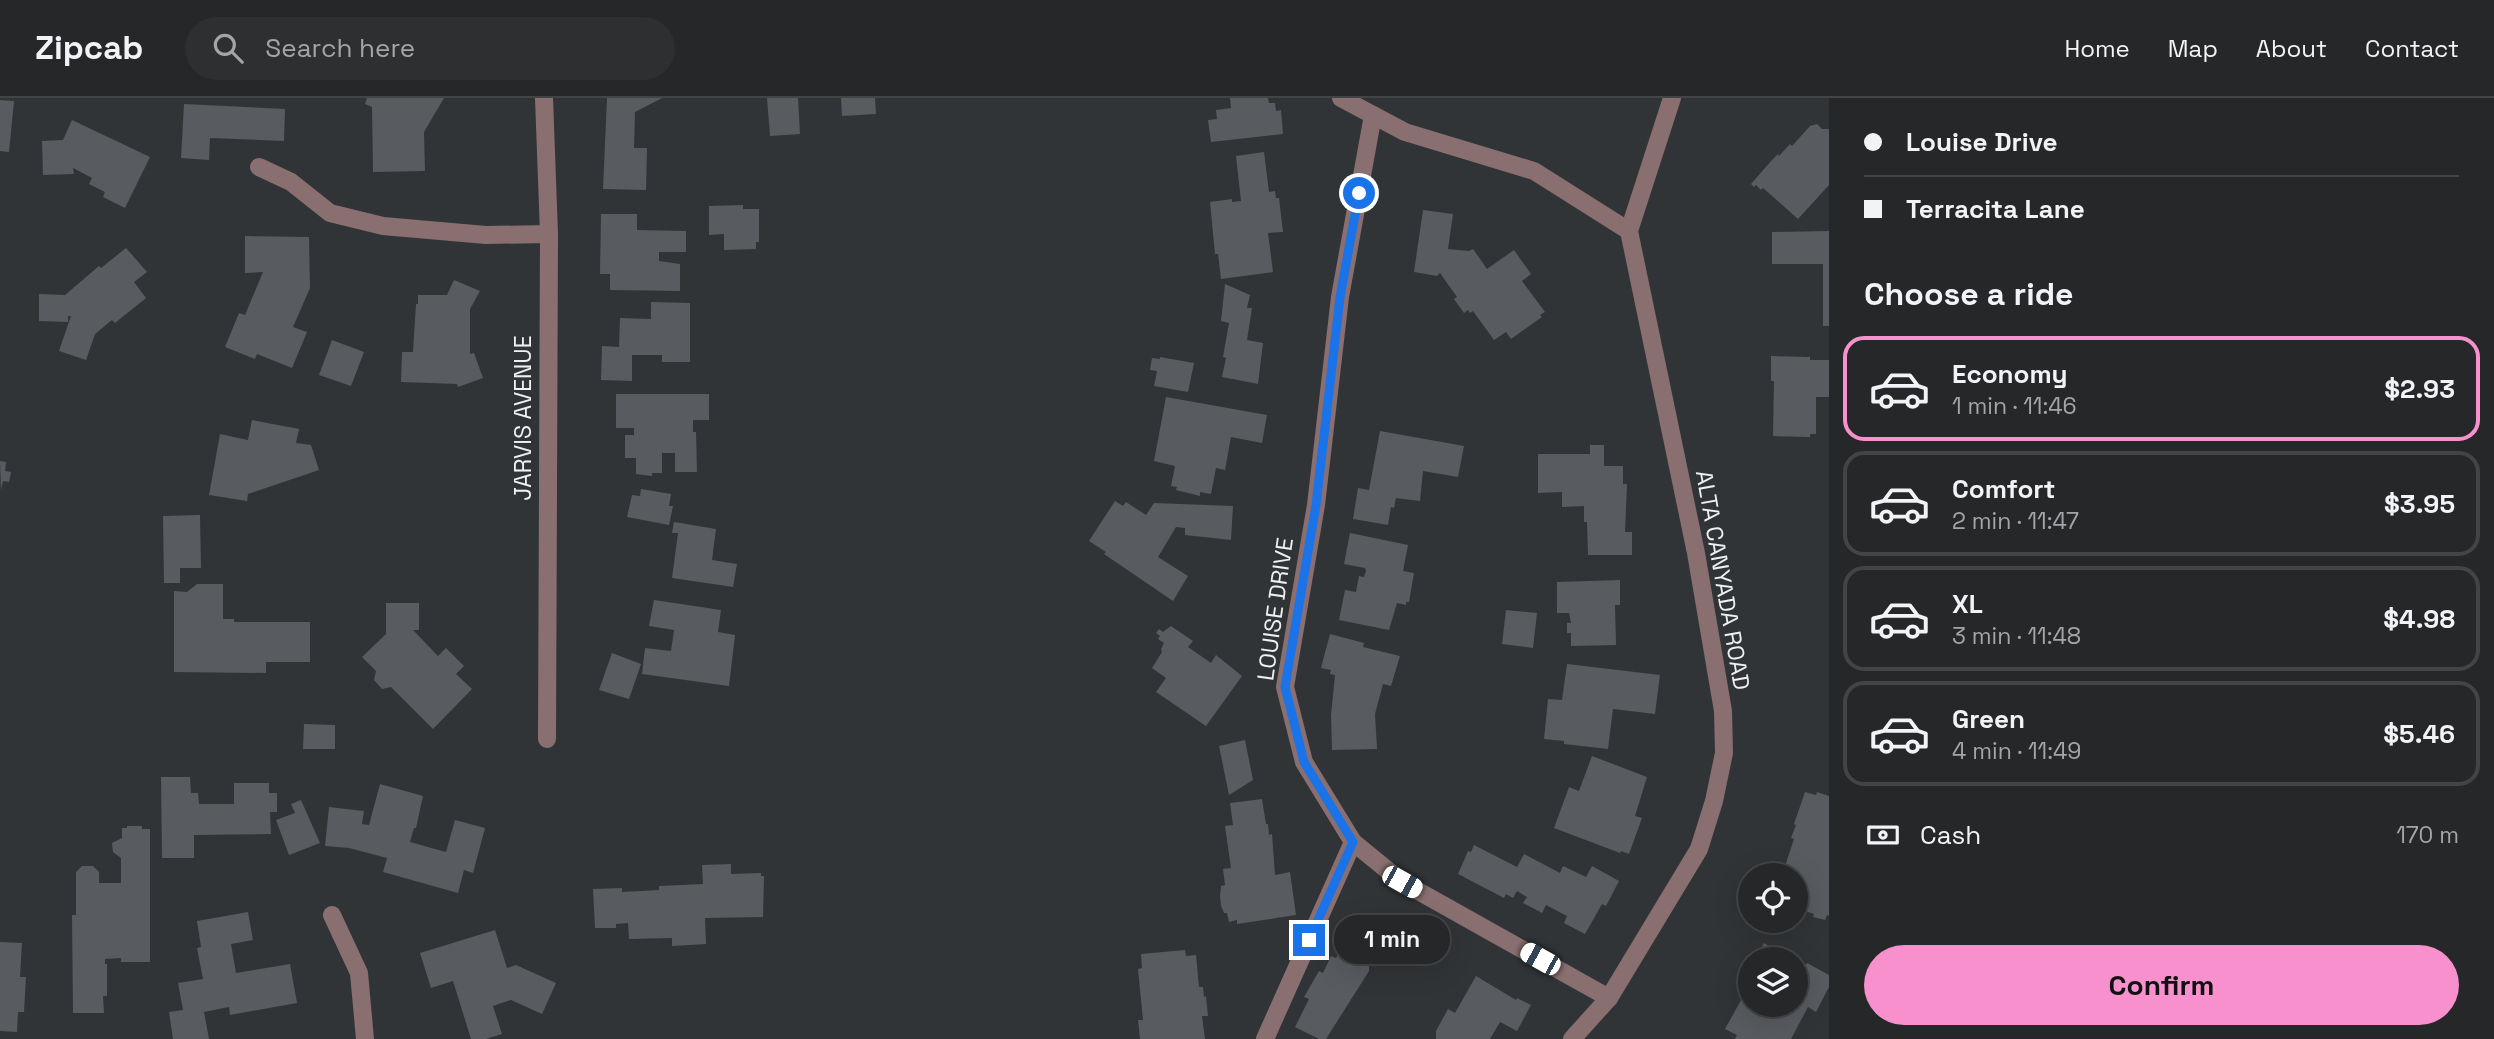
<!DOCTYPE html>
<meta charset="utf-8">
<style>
:root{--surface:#252729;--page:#2d2f31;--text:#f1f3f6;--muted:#a3a5a8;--line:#424446;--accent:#f790cd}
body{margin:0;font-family:"Space Grotesk",sans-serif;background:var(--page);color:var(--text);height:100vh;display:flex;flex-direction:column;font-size:26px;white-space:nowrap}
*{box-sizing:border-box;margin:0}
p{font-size:23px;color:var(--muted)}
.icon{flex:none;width:38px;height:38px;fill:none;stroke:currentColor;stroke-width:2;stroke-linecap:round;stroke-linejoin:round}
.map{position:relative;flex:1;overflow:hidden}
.drawer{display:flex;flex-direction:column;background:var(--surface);width:665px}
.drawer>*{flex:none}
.hud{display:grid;align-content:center;height:154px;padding:0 35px;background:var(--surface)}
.buttons{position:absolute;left:1738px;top:765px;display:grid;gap:14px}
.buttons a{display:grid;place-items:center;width:70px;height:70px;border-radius:50%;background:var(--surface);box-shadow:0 7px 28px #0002,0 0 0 2px var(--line);font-size:35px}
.end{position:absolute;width:32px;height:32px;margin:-16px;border:9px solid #1a73e8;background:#fff;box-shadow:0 0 0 4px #fff}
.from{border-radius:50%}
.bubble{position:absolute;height:49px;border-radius:24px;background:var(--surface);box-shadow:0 7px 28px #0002,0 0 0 2px var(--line);font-size:23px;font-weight:700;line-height:49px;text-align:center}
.car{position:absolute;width:21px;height:42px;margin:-21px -10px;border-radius:9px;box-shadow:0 0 5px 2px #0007;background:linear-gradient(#fff 24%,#345 0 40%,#fff 0 76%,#345 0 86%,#fff 0)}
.hud b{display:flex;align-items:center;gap:24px;height:66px;font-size:26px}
.hud b+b{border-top:2px solid var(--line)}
.hud i{width:18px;height:18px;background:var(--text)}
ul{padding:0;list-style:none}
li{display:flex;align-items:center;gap:21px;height:105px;margin:0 14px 10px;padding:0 21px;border:4px solid var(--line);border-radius:21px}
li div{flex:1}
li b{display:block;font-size:26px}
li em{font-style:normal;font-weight:700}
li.active{border-color:var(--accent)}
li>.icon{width:63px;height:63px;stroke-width:1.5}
h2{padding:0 35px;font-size:32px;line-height:84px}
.pay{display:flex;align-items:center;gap:18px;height:77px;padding:0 35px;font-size:26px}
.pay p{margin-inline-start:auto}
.button{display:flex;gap:14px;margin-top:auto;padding:14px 35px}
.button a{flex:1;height:80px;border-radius:42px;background:var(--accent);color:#111;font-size:28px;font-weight:700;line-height:80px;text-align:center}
header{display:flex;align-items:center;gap:42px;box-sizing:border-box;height:98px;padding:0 35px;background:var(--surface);border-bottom:2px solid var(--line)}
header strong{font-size:33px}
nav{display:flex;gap:38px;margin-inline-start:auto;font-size:24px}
.search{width:490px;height:63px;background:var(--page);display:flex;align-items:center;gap:18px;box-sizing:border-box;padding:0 24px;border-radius:38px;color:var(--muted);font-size:26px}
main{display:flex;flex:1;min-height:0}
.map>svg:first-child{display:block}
.building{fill:#585b5f}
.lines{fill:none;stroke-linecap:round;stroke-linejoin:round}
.minor{stroke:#896f70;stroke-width:18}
.route{stroke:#1a73e8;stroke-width:9}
.labels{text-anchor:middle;stroke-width:5;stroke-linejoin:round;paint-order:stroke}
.street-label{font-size:23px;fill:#eef0f2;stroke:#313437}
</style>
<header>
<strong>Zipcab</strong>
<div class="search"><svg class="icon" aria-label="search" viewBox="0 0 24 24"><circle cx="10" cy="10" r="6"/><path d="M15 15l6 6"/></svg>Search here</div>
<nav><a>Home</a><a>Map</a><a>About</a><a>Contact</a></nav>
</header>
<main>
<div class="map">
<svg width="1829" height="941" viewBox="0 0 1829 941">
<rect width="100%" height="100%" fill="#313437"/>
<g class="building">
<path d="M367,0H444L424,34L425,73L373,74L372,9L365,6Z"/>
<path d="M607,0H662L635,14L634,50H647L646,92L603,91Z"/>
<path d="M767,0H798L800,36L770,38Z"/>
<path d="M841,0H875L876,16L842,18Z"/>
<path d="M1230,0H1268L1269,5H1275L1276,13L1281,12L1283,36L1211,44L1208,22L1217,21L1216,12L1231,10Z"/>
<path d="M0,2L14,3L9,54L0,53Z"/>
<path d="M184,6L285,11L284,43L210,40L209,62L181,60Z"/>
<path d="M72,22L150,59L125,110L103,99L105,94L89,86L92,80L73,70L74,76L43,77L42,43L63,42Z"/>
<path d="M1817,26L1822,31H1829V87L1798,121L1763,90L1761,92L1756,87L1754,89L1751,86L1771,63L1778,56L1779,58L1790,46L1792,48L1810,28Z"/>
<path d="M1264,54L1269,94L1275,93L1276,100H1279L1283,134L1268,135L1273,174L1221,181L1218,156H1215L1210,104L1232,101V104L1241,103L1236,58Z"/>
<path d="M743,107V111H759V144H756V151L724,152V136L709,137V108Z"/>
<path d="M1423,112L1453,116L1448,151L1469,153L1473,151L1487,171L1514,152L1531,176L1522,183L1545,214L1540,217L1542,219L1511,241L1506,234L1494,242L1473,213L1470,215L1468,212L1464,215L1454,201L1457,199L1440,175L1437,178L1414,174Z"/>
<path d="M601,116H637V132L686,133V154H659V163L680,166V193L610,192V176H600Z"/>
<path d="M1829,133V228H1823V166H1772V134Z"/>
<path d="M245,138L309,139L310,190L293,229L307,234L292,270L257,256L255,261L225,249L239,215L245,217L263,174L245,175Z"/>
<path d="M126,150L147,174L134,184L146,200L115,225L112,222L95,236L86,262L59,253L71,218H68V224L39,223V196L65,197L99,168L101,170Z"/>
<path d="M454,182L480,193L470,211V256L474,255L483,280L458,289L457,286L401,284L402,254H413L416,206H418V197H447Z"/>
<path d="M1225,186L1250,197L1247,210H1252L1247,242L1263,245L1258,286L1222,279L1226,260L1223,259L1229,225L1221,223Z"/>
<path d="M651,204L690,205V264H662V257H632V283L601,282L602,248L619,249L620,220L651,221Z"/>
<path d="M332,242L364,254L351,288L319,277Z"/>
<path d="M1771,258L1810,259V262H1829V299H1816V336H1810V339L1773,338L1774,283H1771Z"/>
<path d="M1160,259L1194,265L1188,294L1154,288L1157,273L1150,272L1152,260L1160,261Z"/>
<path d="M616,296H709V322H693V334H696L697,374H675V355H662V375H652V378L636,376V360H625V337H634V330H616Z"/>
<path d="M1166,299L1267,317L1262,345L1231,339L1225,372L1216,370L1211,396L1200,394V398L1176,392L1177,389L1171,388L1175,368L1154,363Z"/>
<path d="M252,322L299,331L296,345L311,347L319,372L248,396L247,403L209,397L220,336L248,342Z"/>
<path d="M1380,333L1464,348L1458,379L1423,373L1420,403L1396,400L1394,410L1391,409L1388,427L1353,421L1358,390L1369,392Z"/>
<path d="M1590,347H1604V368H1623V386H1627L1625,434H1632V457H1588L1587,424H1584V408L1562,409V394L1538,395V356H1590Z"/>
<path d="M0,363L6,364L5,373L11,374L9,384L3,383L1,392Z"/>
<path d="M641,391L671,396L669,408H673L669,427L627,419L632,397L640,398Z"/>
<path d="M1115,403L1123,408L1126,404L1146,417L1154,405L1233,408L1231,442L1185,437V430L1176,429L1158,459L1188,478L1173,503L1104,456L1106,454L1089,443Z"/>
<path d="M200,417L201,470H180V485H164L163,418Z"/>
<path d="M674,424L716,431L712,462L737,466L733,489L672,480L678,435H672Z"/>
<path d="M1350,435L1408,447L1403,473L1414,475L1409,504H1406V507L1397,505L1389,532L1339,522L1345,492L1356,494L1359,478L1364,479L1366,473L1365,470L1344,466Z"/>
<path d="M1620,482V507H1615L1616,547L1571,548V535H1567V525H1571L1569,515H1557V484Z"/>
<path d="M197,486H223V521H234V524H310V564H266V575L174,574V493L187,494Z"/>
<path d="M654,502L721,512L718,534L735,537L729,588L642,576L645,550L671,553L674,532L649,528Z"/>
<path d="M386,505H419V532H413L438,558L446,550L464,568L456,576L472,591L433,631L391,589L382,591L374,582L376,573L362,559L386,536Z"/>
<path d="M1506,512L1537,515L1533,550L1502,546Z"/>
<path d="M1171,528L1193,543L1188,549L1211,565L1216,557L1242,578L1206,628L1156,594L1166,580L1152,570L1162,554L1161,551L1164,545L1158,541L1160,538L1156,535L1159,531L1163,534Z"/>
<path d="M1330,536L1364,545L1363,549L1400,558L1391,588L1383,586L1375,616L1377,651L1332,652L1331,617L1335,577L1330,576L1331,572L1321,570Z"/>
<path d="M612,555L641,566L629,601L599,592Z"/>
<path d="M1567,566L1660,577L1655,616L1613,611L1608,651L1564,646V643L1544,641L1548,601L1562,602Z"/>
<path d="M304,626L335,627V651H303Z"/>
<path d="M1245,642L1253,682L1229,697L1219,648Z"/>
<path d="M1592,658L1647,679L1635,718L1642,720L1629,756L1621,753L1620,755L1554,730L1569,689L1579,693Z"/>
<path d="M161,679H190L191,695H198L199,706H234V685H269V695H277V714H270L271,736L194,737V760H162Z"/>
<path d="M380,686L423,698L416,730H414L410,744L446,754L455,722L485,730L473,775L464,772L458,795L383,774L387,760L349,750L325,748L329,709L364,713L362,726L369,727Z"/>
<path d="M1805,694L1816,697L1817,694L1829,698V818L1827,817L1825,822L1813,819L1814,816L1805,813L1804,815L1796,812V777H1782L1794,741L1791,740L1796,727L1794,726Z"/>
<path d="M1262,701L1266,726H1268L1269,737L1272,736L1275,777L1290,774L1296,817L1237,826V822L1229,824L1227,815H1224L1221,808L1220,798L1221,788L1225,787L1223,771L1231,770L1225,728L1233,727L1230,705Z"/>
<path d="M301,702L320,745L289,757L276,722L295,715L291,706Z"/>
<path d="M127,728H142V731H150V864H121V860L105,861V866H107V898H103L104,915H73L72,817H76V774L82,768H93L99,774V785H121V760L113,754L112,745L122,740V730H127Z"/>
<path d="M1474,747L1517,769L1524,756L1560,775L1563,768L1586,779L1592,768L1619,783L1606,808L1602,806L1585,836L1564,825L1567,818L1546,807L1542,815L1523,805L1527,799L1517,793L1513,800L1506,796L1504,800L1458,776L1468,753L1471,754Z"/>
<path d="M731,766V776L761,775V778H764L763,819L705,820L706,846L672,848V840L629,841L628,825L616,826V830H595L593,791L622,790V794L659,792V788L703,786L702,767Z"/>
<path d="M248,814L253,842L231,846L236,875L290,866L297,905L230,917L229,909L204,914L209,941H173L169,914L183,912L178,885L203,881L197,850L201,849L197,823Z"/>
<path d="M1381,821L1391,856L1369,863V873L1326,941H1319L1295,929L1309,901L1304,899L1319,873L1323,875L1331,858L1336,860L1348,840L1345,832Z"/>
<path d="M495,832L507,870L516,867L556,885L542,916L511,902L493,908L502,936L486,941H471L453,883L431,890L420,855Z"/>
<path d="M0,844L22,845L20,879H26L24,914H18L17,934L0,933Z"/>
<path d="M1764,845L1792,861H1755Z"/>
<path d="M1185,852L1186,858L1196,857L1199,889H1203L1204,899L1206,898L1208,918H1202L1205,941H1140L1138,922H1143L1138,871L1142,870L1141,856Z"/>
<path d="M1796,863L1805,868L1807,865L1829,877V889L1816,914L1808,909L1791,941H1735L1737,937L1725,931L1750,886V906H1796Z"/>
<path d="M1476,878L1516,902L1517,900L1531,907L1517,933L1500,924L1490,941H1436V933L1448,911L1455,915Z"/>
</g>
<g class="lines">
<g class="minor">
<path d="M544,0L549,136L547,641"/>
<path d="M1341,0L1405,34L1534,73L1629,133"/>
<path d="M1373,17L1340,199L1316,407L1285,589L1304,664L1353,744L1402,784L1609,900"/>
<path d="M259,69L291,84L330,115L383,128L486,137L549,136"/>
<path d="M332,817L359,875L365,941"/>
<path d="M1265,941L1353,744"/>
<path d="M1572,941L1609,900L1699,751L1714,703L1724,655L1723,613L1696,455L1629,133L1672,0"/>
</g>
</g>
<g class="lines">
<path class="route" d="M1309,842L1353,744L1304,664L1285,589L1316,407L1340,199L1359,95"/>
</g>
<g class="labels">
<g class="street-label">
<text transform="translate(523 320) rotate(-90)" y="8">JARVIS AVENUE</text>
<text transform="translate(1723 482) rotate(80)" y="8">ALTA CANYADA ROAD</text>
<text transform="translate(1275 511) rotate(-82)" y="8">LOUISE DRIVE</text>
</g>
</g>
</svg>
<div class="buttons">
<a><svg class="icon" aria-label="locate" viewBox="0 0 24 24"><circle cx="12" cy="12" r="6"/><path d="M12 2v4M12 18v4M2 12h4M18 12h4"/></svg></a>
<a><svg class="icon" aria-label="layers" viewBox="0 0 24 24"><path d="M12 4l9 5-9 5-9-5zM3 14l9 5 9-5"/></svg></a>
</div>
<i class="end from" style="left:1359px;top:95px"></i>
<i class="end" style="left:1309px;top:842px"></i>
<div class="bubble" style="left:1334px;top:817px;width:116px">1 min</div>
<i class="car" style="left:1402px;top:784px;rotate:119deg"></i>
<i class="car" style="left:1540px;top:861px;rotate:299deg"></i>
</div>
<section class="drawer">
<div class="hud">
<b><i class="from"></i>Louise Drive</b>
<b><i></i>Terracita Lane</b>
</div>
<h2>Choose a ride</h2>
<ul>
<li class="active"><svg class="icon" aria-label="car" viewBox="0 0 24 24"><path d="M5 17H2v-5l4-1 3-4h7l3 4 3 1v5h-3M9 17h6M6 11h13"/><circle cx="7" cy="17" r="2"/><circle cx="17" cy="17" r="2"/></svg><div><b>Economy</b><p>1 min · 11:46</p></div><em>$2.93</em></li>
<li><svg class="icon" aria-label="car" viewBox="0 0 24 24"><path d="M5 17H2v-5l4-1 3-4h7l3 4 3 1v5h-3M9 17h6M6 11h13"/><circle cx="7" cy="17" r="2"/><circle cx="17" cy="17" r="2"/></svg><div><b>Comfort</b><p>2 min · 11:47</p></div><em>$3.95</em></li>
<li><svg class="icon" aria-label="car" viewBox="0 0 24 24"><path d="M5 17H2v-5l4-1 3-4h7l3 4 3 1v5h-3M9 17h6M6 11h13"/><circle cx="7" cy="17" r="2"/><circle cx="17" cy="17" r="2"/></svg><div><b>XL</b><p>3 min · 11:48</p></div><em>$4.98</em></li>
<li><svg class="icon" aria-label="car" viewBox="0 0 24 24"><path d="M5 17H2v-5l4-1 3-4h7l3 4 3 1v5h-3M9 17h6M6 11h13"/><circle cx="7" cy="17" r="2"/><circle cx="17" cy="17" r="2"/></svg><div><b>Green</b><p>4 min · 11:49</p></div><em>$5.46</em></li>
</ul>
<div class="pay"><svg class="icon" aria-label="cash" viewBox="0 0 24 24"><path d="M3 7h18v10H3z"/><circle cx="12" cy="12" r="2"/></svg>Cash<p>170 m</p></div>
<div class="button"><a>Confirm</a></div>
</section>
</main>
